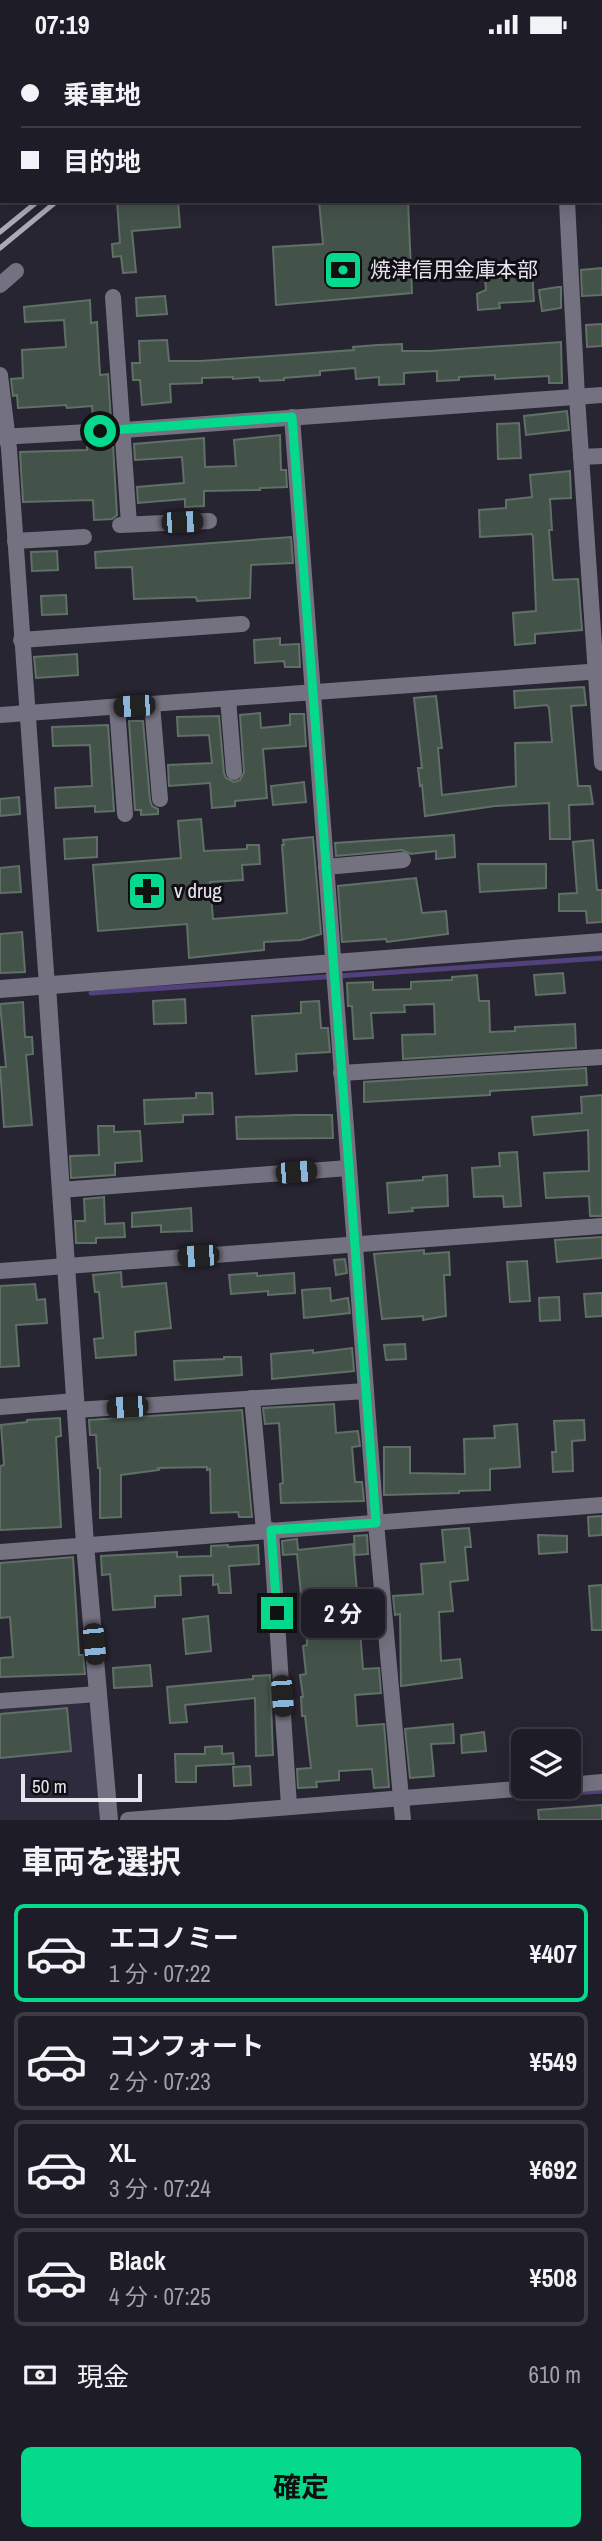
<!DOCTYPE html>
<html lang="ja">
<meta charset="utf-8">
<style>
:root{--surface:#1e1c26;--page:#2b2932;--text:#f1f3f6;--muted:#a1a1a7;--line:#3c3a43;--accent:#05d98b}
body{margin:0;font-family:"Archivo Narrow","Noto Sans JP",sans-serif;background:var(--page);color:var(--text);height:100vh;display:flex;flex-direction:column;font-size:26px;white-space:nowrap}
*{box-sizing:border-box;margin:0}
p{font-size:23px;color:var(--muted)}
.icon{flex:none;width:38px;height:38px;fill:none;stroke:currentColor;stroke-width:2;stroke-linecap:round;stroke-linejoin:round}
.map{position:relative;height:1771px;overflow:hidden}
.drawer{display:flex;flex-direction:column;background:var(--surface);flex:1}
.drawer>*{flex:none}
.guide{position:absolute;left:0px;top:0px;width:602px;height:154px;box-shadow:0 4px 18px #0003,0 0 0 2px var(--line);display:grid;align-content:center;height:154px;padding:0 21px;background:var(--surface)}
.controls{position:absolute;left:511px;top:1680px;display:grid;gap:14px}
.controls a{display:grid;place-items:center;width:70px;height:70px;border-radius:10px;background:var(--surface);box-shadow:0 4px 18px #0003,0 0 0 2px var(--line);font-size:35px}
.scale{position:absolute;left:21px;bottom:18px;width:121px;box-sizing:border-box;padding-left:7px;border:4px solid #e5e4ed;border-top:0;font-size:19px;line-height:24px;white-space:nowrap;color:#e5e4ed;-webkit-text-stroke:5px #110f15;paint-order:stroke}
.end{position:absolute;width:32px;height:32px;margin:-16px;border:9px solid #05d98b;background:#111;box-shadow:0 0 0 4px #111}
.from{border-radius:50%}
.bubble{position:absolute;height:49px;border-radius:10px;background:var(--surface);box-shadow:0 4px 18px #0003,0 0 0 2px var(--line);font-size:23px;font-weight:700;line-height:49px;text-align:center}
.car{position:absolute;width:21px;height:42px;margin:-21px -10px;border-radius:9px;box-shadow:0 0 5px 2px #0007;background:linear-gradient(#222 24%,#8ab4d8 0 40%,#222 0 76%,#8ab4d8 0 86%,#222 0)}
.guide b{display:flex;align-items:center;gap:24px;height:66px;font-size:26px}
.guide b+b{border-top:2px solid var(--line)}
.guide i{width:18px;height:18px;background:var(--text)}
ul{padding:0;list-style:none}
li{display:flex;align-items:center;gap:21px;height:98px;margin:0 14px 10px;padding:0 7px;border:4px solid var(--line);border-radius:10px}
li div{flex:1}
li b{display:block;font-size:26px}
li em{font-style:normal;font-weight:700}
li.active{border-color:var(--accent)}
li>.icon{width:63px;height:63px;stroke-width:1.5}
h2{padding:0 21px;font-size:32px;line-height:84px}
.pay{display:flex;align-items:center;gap:18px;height:77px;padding:0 21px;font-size:26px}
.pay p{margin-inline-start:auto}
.action{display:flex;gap:14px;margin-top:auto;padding:14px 21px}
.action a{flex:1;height:80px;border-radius:10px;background:var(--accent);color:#111;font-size:28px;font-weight:700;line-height:80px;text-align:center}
.status{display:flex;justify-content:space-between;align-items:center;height:49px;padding:0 35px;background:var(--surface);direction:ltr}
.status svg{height:19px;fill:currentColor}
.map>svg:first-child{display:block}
.built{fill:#2f2b3e}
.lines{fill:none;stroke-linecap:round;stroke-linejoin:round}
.stream{stroke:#51417c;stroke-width:5}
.building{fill:#44534a;stroke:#607066;stroke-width:2}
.minor{stroke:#747180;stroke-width:16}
.tertiary{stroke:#747180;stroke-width:18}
.rail{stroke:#acaab5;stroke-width:5}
.route{stroke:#05d98b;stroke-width:9}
.labels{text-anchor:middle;stroke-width:6;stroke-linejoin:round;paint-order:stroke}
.poi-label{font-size:21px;fill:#e5e4ed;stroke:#110f15;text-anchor:start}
</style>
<div class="status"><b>07:19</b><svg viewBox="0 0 49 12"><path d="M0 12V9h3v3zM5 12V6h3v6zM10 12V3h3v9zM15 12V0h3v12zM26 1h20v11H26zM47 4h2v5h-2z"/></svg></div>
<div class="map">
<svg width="602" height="1771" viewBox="0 0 602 1771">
<rect width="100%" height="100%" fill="#282532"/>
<path class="built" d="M84,1652L92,1661L100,1771H0V1659Z"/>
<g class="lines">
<g class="stream">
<path d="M91,944L602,909"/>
<path d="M536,1746L602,1742"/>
</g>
</g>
<g class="building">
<path d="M117,152H178L180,178L132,182L136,223L123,224L121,207L113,208L112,195L120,194Z"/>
<path d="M319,152H408L412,244L276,256L273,198L323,195Z"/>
<path d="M602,219V246L582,247L581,221Z"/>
<path d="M532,222L534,252L499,254L500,259L478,261L477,245L486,241L485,230L513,227V223Z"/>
<path d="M558,238H561V259L542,262L539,241Z"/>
<path d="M165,247L167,265L137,267L136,249Z"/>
<path d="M90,251L91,274L97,273L100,326L108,325L111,371L93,372L92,357L67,359L66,356L18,359L17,346L13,347L11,330L23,329L22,301L66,298L64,271L25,273L24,258Z"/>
<path d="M602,275V297L587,298L586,276Z"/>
<path d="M167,291L169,312H201L354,301L353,298L378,296L402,295V302H430L561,293L562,334H549V327L495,330V326L459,328V331L437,332V322L404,324V335L379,336V328L356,330L355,319L320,322V326L284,329V331L260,332L259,328L233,330V328L202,329V334L170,335L171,353L142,356L140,331H133L132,314H140L139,292Z"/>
<path d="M567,362L569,381L526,386L524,367Z"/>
<path d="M519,374L521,409L498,410L497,375Z"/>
<path d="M280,386L281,421H286L287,438L260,439V441L204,442V457L185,458V450L138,454L137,438L184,434L182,408L135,411L134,395L204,389L205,418L236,417L234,391Z"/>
<path d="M113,396L117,466L112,470L94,471L93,451L23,453L20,403L87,401V397Z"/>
<path d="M570,422L571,449L550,450L552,481H549L553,531L578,530L582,581L535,585V594L515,596L513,564L536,562L533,488L532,485L480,488L479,461L506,459V451L532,448L530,426Z"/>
<path d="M291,488L293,514L251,516L250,549L197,552L196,548L134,550L132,518L96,519L95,503Z"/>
<path d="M57,502L58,521L32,522L31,503Z"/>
<path d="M66,546L67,565L42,566L41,547Z"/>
<path d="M280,589V596L299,595L300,618H285L284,612L255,614L254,591Z"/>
<path d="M77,605L78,626L36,629L34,608Z"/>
<path d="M584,638L586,656L571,657L578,737H590L593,755L569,756L570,790H550L549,754L495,757L425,767L422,736L420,737L418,719H422L414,649L436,647L442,699H438L442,746L516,737L515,694L552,693L549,659L547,656L515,659L514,642Z"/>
<path d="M260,664L261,679L290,676V665H304L306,697L263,700L267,749L235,752V757L212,759L210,734L169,737L168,716L212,714L209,686L178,687L177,668L219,667L224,724L226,729L234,733L240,731L244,723L240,666Z"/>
<path d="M129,672H143L150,751L152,757L158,760V765L141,766V761H135Z"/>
<path d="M108,676L114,762L95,763V757L56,759L55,739L92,737L90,696L53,697L52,678Z"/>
<path d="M304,733L306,753L273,756L271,737Z"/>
<path d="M19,748L20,765L0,767V750Z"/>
<path d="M201,770L204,802L247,800V796H259L260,815L242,816L243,831L210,833L213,870L287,864L282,796H284L283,791L313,788L321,885L301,891L264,893V901L189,909L187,875L98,882L93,816L181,809L178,772Z"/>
<path d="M454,786L455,808L436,810V802L411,805L402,801L336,807L335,794Z"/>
<path d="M97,788V808L65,810L64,790Z"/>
<path d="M593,791L597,841H602V873L587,874L586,862H559V845L577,844L573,793Z"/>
<path d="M478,815H546V839L480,843Z"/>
<path d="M19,817L21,843L0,844V819Z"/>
<path d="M416,829L422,864L446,862L448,885L387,893L386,890L342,893L338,837Z"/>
<path d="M22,883L25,923L0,924V885Z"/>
<path d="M563,924L565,944L536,946L534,926Z"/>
<path d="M477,926L479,952H489L490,983L515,982V978L575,975L576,999L403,1010L402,986L435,985L434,955L404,956L405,963L371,964L373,989L354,990L352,957H348L347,934L373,933V941L411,940V933L452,931V928Z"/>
<path d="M185,950L186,974L154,975L153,952Z"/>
<path d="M319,952L321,979H328L330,1003L296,1005L297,1022L256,1025L252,967L301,964V953Z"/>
<path d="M23,953L25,988H32L33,1005L26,1006L32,1076L4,1078L0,1018H6L0,955Z"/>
<path d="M586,1019L587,1036L490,1042V1046L364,1053V1033Z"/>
<path d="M196,1044H212L213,1065L183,1066V1073L145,1075L144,1051L196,1049Z"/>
<path d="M602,1046V1167H590L589,1147L546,1149L544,1124L589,1122L588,1081L534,1086L532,1068L582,1064L581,1048Z"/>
<path d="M297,1066H332L333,1089L237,1090L236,1068Z"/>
<path d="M98,1077H114V1083L140,1082L142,1112L115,1114V1126L71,1129L70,1107L99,1106Z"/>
<path d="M517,1103L521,1157L504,1158L503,1147L474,1148L472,1119L500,1117L499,1104Z"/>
<path d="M447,1126L448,1157L412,1159L413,1162L389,1164L387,1134L423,1131V1128Z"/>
<path d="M104,1148L105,1175L124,1174L125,1188L96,1189V1194H76L75,1172H85L84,1150Z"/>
<path d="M191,1159L192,1182L161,1183V1176L132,1178V1164Z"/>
<path d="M602,1188V1209L557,1213L555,1191Z"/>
<path d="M424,1201V1205L449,1203L450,1226H444L446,1267L423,1271V1267L382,1270L374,1205Z"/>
<path d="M345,1210L347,1224L336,1226L334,1211Z"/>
<path d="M527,1212L530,1252L510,1253L507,1213Z"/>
<path d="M121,1223L122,1238L166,1234L171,1279L135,1283L136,1306L96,1309L94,1290L103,1289L99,1243H95L93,1226Z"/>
<path d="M257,1224V1227L294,1224L295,1244L268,1246V1242L231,1245L229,1226Z"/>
<path d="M35,1235L37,1251L45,1250L47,1274L16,1276L19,1317L0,1318V1237Z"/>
<path d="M330,1239L331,1252L348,1249L350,1264L304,1269L302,1241Z"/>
<path d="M602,1244V1267L586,1268L584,1245Z"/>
<path d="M559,1248L560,1271L540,1272L539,1249Z"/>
<path d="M405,1295L406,1310L386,1311L384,1296Z"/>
<path d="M352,1299L354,1322L272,1330L271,1305L313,1301V1304Z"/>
<path d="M224,1308H241L242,1326L175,1331L174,1312L224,1310Z"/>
<path d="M334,1355L336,1384L358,1382L360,1397L352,1398L355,1433H362L364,1452L281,1454L280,1435L283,1434L279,1374L265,1375L263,1359Z"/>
<path d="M242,1361L252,1468H239L238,1463L211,1464L210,1420L207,1421V1418L158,1419L159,1421L121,1426V1468L100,1469V1419H98L96,1386H90L89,1371Z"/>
<path d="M60,1369L61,1387L56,1388L61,1478L0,1481V1417L4,1416L1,1376L27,1373V1371Z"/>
<path d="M584,1371L585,1391L572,1392L573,1422L553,1423L552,1403H556L554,1372Z"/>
<path d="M517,1375L520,1418L490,1420V1441L459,1442V1444L384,1446V1398H410V1424L465,1425L464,1390L495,1389L494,1377Z"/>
<path d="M602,1467V1486L589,1487L588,1468Z"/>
<path d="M469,1479L471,1498H465L468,1531L450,1533L453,1562L439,1563L441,1612L460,1610L462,1629L401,1637L400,1565L395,1566L393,1547L423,1545L421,1515L445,1513L442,1481Z"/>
<path d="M367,1486L368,1505L355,1506L354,1487Z"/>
<path d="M538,1486L567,1487V1503L539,1505Z"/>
<path d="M297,1490L298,1501L353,1495L357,1542L321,1544L323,1572L359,1568L363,1620L379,1619L381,1644L355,1646L357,1677L384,1675L389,1738L374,1739L372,1720L339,1722V1731L316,1733L317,1738L298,1739L297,1720L311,1719L305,1667H302L301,1648H303L300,1626L306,1625L303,1597L307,1596L305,1545H301L297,1505L283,1506L282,1492Z"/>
<path d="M228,1496V1498L258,1496L259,1515L229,1517L231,1544H219L218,1535L213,1536V1526L180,1527L181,1546L155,1547V1558L113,1561L110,1525L102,1526L101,1507L177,1503V1508L211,1507V1497Z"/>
<path d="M73,1508L79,1606H83L85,1625L0,1628V1609L13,1608L10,1568L0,1569V1514Z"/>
<path d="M602,1536V1581H592L589,1537Z"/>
<path d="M208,1567L211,1602L186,1605L183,1570Z"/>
<path d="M150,1616L152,1637L114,1639L113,1619Z"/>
<path d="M270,1626L273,1706L256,1707L255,1649L185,1656L187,1673L170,1674L167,1638L253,1630V1627Z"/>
<path d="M67,1659L71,1702L0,1709V1665Z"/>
<path d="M453,1675L454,1694L431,1695L434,1727L410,1729L405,1680Z"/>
<path d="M484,1683L486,1702L462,1704L461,1686Z"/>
<path d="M222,1697V1705L233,1704L234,1715L196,1717V1733H176L175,1705H205V1698Z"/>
<path d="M250,1717L251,1736L234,1737L233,1718Z"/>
<path d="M602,1756V1771H539L538,1761Z"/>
</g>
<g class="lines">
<g class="minor">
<path d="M79,0V2"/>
<path d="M559,0V2"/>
<path d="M567,152L577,348L602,714"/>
<path d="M0,236L16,222"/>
<path d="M113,248L129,475"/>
<path d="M0,326L9,400L47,937"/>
<path d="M292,368L376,1474L403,1771"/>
<path d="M0,388L124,381L602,346"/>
<path d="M581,408L602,407"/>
<path d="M120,476L209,472"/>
<path d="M15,492L84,488"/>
<path d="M21,591L242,575"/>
<path d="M228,650L234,723"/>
<path d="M152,655L160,750"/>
<path d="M117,658L125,765"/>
<path d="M0,666L602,622"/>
<path d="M326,818L403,811"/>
<path d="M341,1024L602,1008"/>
<path d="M60,1141L348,1119"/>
<path d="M0,1222L602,1177"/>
<path d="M252,1349L264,1482"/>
<path d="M0,1358L76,1352"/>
<path d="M76,1361L366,1342"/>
<path d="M271,1481L289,1757"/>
<path d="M0,1503L602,1456"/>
<path d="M0,1652L98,1645"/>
<path d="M569,1736L602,1733"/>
<path d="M128,1771L542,1738"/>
</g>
<g class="tertiary">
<path d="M47,937L85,1495L109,1771"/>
<path d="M0,940L602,893"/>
</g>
<g class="rail">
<path d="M223,2L225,0"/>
<path d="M242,2L245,0"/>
<path d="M370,2L374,0"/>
<path d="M396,2L401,0"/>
<path d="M0,183L38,152"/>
<path d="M0,199L57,152"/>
</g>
</g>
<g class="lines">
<path class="route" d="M100,382L292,368L376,1474L271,1481L277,1564"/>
</g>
<defs>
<symbol id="bank-square" viewBox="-11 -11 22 22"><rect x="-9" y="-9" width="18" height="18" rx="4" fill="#05d98b" stroke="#110f15"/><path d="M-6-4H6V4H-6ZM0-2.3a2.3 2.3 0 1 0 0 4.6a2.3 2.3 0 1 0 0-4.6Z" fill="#111"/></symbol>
<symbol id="pharmacy-square" viewBox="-11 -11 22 22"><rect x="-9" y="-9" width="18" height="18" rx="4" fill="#05d98b" stroke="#110f15"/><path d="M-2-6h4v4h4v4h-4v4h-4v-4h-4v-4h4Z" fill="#111"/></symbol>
</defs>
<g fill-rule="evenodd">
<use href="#bank-square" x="321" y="199" width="44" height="44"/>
<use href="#pharmacy-square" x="125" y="820" width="44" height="44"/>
</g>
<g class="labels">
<g class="poi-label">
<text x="370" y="228">焼津信用金庫本部</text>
<text x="174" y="849">v drug</text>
</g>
</g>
</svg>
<div class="controls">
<a><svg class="icon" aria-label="layers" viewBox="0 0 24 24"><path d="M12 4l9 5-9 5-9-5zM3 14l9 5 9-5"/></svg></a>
</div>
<div class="scale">50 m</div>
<i class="end from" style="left:100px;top:382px"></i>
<i class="end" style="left:277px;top:1564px"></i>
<div class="bubble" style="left:301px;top:1540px;width:84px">2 分</div>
<i class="car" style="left:182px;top:473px;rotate:88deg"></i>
<i class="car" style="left:134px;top:657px;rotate:266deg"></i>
<i class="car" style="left:296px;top:1123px;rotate:85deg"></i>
<i class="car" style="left:198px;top:1207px;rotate:266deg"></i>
<i class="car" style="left:127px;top:1358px;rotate:266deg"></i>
<i class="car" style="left:94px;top:1595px;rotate:175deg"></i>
<i class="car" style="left:282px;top:1647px;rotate:176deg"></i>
<div class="guide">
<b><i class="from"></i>乗車地</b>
<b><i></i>目的地</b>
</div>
</div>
<section class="drawer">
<h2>車両を選択</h2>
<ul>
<li class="active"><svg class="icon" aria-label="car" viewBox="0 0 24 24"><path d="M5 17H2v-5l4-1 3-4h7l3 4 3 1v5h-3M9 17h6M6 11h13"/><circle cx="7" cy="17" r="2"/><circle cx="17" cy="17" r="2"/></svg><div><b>エコノミー</b><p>1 分 · 07:22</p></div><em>¥407</em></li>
<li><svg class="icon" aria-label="car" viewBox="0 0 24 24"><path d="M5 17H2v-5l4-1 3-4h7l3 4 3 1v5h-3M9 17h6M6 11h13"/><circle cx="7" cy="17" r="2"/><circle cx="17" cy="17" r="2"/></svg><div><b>コンフォート</b><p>2 分 · 07:23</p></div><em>¥549</em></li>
<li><svg class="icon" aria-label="car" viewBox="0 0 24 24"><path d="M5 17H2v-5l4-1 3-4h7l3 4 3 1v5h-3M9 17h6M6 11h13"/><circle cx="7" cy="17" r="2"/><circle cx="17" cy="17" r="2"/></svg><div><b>XL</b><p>3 分 · 07:24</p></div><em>¥692</em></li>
<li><svg class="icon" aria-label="car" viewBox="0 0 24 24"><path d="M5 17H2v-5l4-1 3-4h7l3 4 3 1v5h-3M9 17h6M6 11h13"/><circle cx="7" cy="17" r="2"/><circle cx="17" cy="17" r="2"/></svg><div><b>Black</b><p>4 分 · 07:25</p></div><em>¥508</em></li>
</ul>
<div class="pay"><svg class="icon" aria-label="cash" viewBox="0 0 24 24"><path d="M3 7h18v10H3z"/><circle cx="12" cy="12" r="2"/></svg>現金<p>610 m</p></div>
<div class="action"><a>確定</a></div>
</section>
